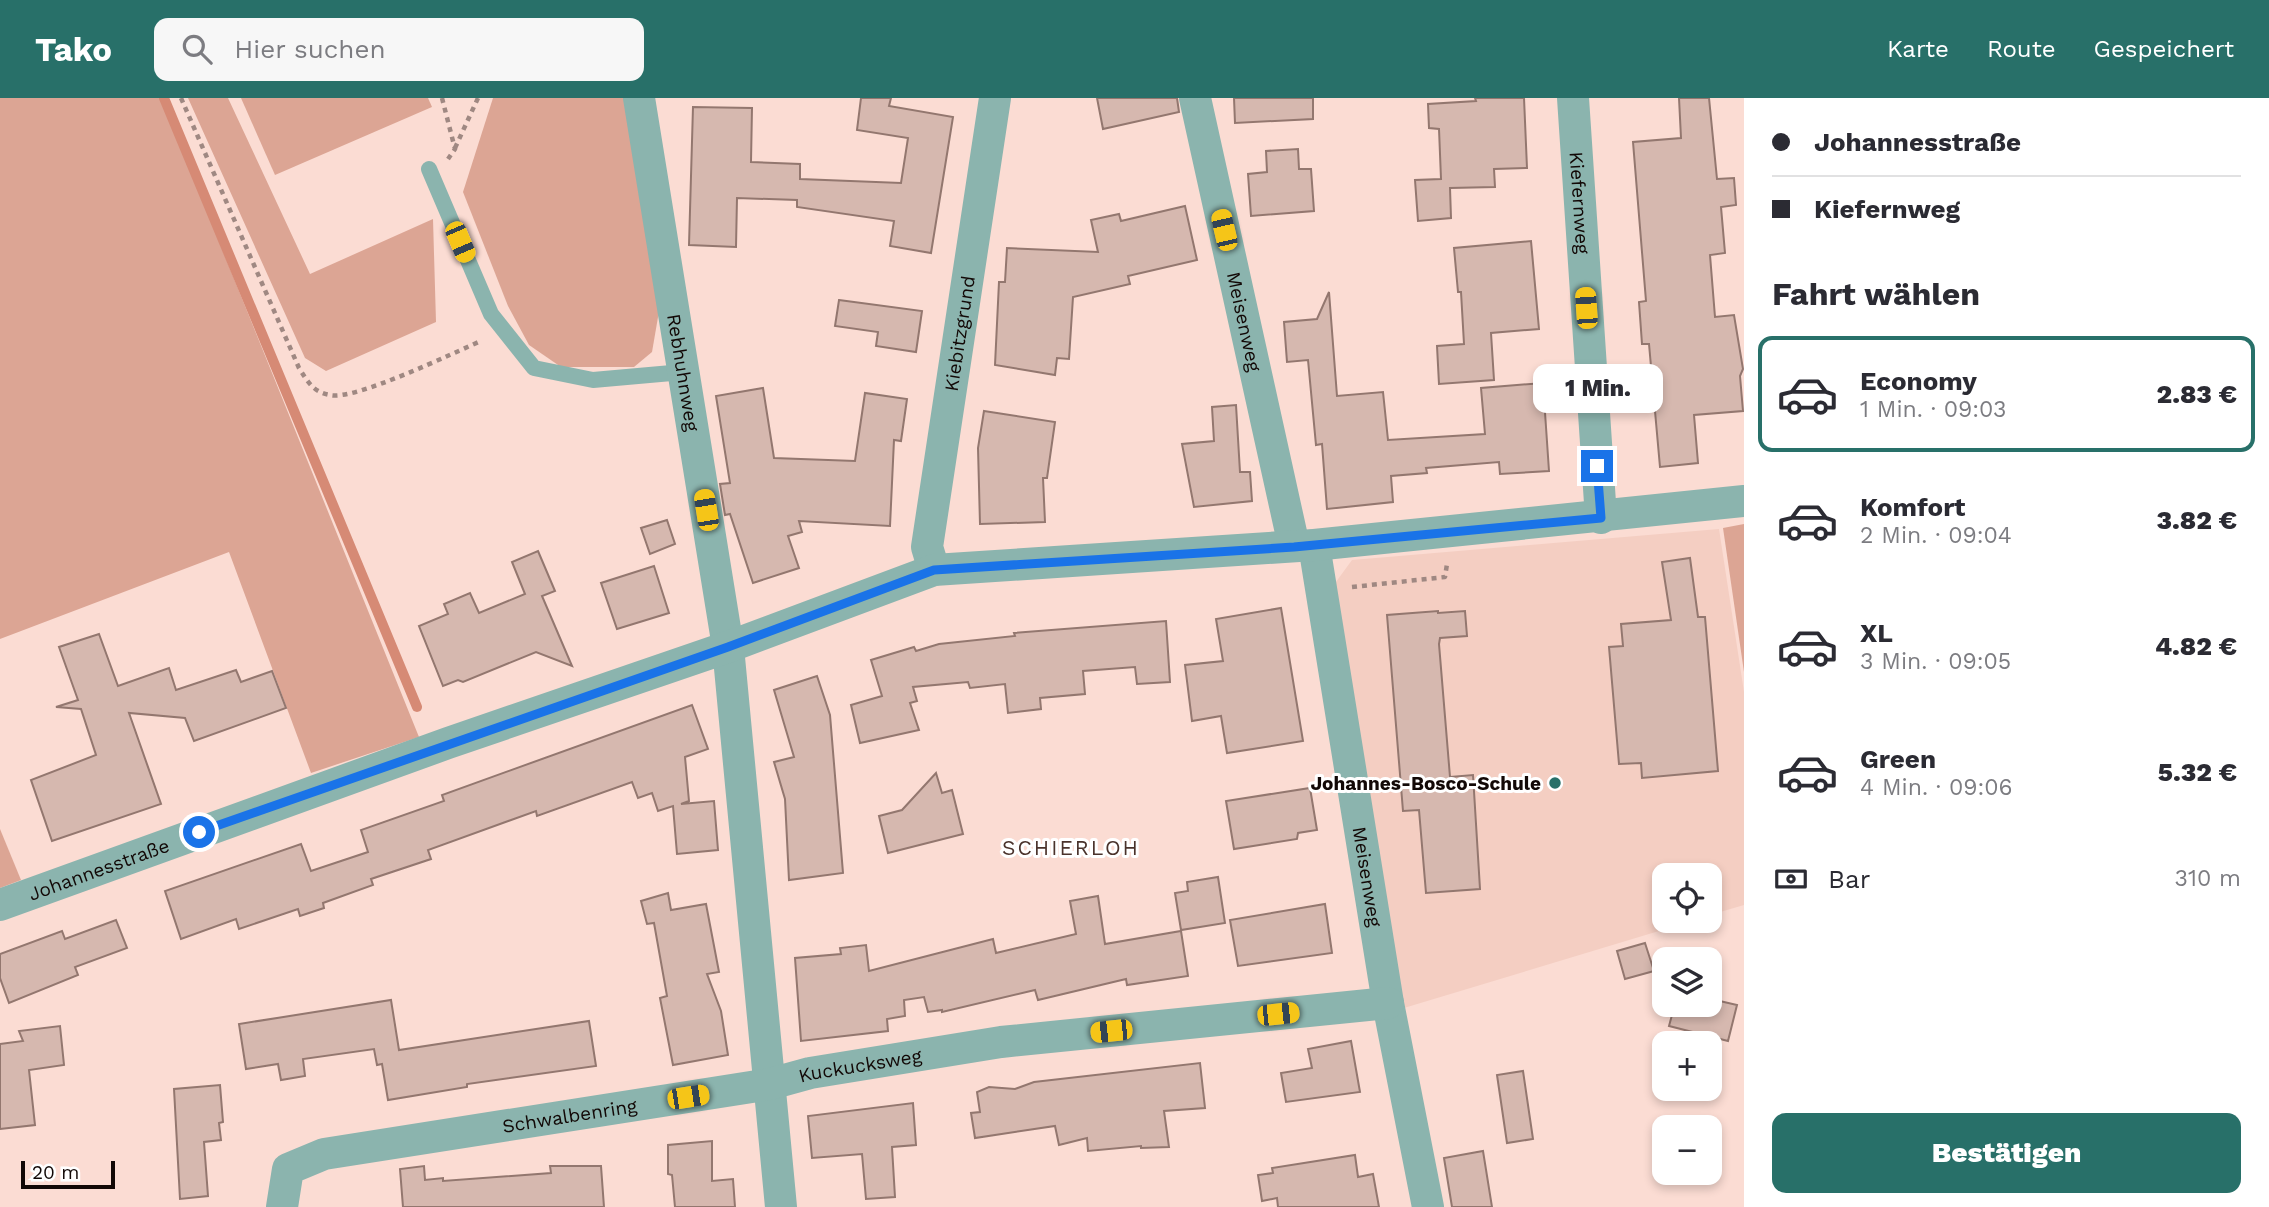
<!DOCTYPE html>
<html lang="de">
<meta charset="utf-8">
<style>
:root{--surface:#fff;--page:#f7f7f7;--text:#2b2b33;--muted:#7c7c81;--line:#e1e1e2;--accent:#287069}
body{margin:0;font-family:"Work Sans",sans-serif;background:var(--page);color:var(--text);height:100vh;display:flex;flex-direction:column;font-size:26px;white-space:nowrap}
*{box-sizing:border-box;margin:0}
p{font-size:23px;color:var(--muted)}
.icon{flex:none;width:38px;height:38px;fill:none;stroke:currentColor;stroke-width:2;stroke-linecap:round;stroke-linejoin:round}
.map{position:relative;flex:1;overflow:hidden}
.drawer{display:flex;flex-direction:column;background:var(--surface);width:525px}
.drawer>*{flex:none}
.guide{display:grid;align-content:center;height:154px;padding:0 28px;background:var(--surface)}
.tools{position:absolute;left:1652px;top:765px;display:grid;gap:14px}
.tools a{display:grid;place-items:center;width:70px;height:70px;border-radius:14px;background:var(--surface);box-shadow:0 4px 10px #0003;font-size:35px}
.scale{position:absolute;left:21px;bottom:18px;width:94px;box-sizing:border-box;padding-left:7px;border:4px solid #120806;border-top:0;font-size:19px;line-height:24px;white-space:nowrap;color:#120806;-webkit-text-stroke:5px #fff;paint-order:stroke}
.end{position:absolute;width:32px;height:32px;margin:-16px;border:9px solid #1a73e8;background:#fff;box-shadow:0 0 0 4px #fff}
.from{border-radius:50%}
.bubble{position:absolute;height:49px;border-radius:14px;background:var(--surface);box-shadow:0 4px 10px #0003;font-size:23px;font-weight:800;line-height:49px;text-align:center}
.car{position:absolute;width:21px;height:42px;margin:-21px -10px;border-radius:9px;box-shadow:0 0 5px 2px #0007;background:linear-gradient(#f5c518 24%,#345 0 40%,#f5c518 0 76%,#345 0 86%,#f5c518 0)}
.guide b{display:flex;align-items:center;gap:24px;height:66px;font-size:26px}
.guide b+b{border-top:2px solid var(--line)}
.guide i{width:18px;height:18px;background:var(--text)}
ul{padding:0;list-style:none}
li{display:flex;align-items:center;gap:21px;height:116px;margin:0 14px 10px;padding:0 14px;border:4px solid transparent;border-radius:14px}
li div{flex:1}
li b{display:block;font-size:26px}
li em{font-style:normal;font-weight:800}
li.current{border-color:var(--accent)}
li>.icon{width:63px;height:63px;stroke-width:1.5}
h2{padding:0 28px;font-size:32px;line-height:84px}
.pay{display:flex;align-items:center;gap:18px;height:77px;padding:0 28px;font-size:26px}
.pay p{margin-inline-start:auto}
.cta{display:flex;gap:14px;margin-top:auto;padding:14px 28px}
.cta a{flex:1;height:80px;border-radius:14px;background:var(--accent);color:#fff;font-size:28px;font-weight:800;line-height:80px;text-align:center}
header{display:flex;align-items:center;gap:42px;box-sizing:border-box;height:98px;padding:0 35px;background:var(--accent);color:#fff}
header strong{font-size:33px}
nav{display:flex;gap:38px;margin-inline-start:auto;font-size:24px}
.search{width:490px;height:63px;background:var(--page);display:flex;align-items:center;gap:18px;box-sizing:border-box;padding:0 24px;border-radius:14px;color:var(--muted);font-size:26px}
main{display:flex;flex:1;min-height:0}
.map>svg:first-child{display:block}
.built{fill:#f4cec2}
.green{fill:#dca594}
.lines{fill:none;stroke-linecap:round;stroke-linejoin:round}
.stream{stroke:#d68a75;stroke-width:10}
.building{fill:#d6b8af;stroke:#93776f;stroke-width:2}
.path{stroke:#9f8882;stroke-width:4.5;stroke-dasharray:5 5;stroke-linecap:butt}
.service{stroke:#8bb4ae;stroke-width:16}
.minor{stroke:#8bb4ae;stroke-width:32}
.route{stroke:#1a73e8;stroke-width:9}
.poi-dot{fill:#287069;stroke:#fff;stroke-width:2.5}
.labels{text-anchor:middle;stroke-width:6;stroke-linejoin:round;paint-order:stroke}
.street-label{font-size:19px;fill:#120806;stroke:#fff}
.poi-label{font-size:19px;font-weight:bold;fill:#120806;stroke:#fff;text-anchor:end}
.neighbourhood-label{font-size:21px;letter-spacing:2px;fill:#4a322b;stroke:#fff}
</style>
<header>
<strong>Tako</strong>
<div class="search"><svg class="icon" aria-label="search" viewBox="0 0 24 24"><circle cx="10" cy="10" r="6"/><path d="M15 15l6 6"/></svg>Hier suchen</div>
<nav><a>Karte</a><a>Route</a><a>Gespeichert</a></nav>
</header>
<main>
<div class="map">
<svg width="1744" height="1109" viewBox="0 0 1744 1109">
<rect width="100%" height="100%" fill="#fbdcd3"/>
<path class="built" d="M1719,431L1744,594V807L1710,817V777H1664V822L1692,823L1404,910L1333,488L1352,462Z"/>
<g class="green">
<path d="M0,0H161L419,639L311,675L229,454L0,541Z"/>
<path d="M188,0H228L310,176L433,121L436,224L326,273L305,260Z"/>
<path d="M241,0H428L432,9L275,77Z"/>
<path d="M493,0H627L662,196L652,254L634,269H561L529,247L508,208L463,94Z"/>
<path d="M1744,426V574L1723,430Z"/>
<path d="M0,731L21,782L0,790Z"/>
</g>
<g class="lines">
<path class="stream" d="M164,0L417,609"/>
</g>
<g class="building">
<path d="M861,0H891L889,8L953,19L931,155L890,148L894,123L797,109V102L737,100L736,149L689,147L693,9L752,10L751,64L800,66V81L901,85L908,40L857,32Z"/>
<path d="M1097,0H1177L1179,14L1103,31Z"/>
<path d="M1234,0H1313V21L1235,25Z"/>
<path d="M1475,0H1524L1527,70L1494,71L1495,89L1450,90L1451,120L1418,123L1415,82L1441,81L1439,31L1429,30L1428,6L1476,3Z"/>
<path d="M1679,0H1709L1717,81L1734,80L1736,107L1721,109L1725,155L1710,157L1715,219L1734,217L1743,271L1740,278L1743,313L1694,317L1698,365L1660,369L1649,246H1642L1639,204L1646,203L1633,44L1681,40Z"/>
<path d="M1298,51L1299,71H1311L1314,113L1251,118L1248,76L1267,74L1266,53Z"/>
<path d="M1185,108L1197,162L1128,178L1130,186L1073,199L1069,261L1057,260L1055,277L995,267L999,184H1005L1007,150L1098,154L1091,122L1119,116L1121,123Z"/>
<path d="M1531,143L1539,231L1491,235L1494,282L1439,286L1437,248L1464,246L1461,194H1458L1454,150Z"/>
<path d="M1329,194L1337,298L1383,294L1388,342L1485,336L1481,290L1543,285L1549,373L1500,376L1499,364L1426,370L1427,375L1391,378L1393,404L1327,411L1322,346L1316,347L1308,262L1287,264L1284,224L1317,221Z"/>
<path d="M839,202L922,213L916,254L876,248L878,234L835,228Z"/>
<path d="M763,290L774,360L855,363L865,295L907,301L901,343L894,342L890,428L799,423L802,434L788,438L799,470L753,485L730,416L725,417L720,386L730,385L716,298Z"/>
<path d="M1236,307L1240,374H1250L1252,403L1194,409L1182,346L1214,343L1212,309Z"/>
<path d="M984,313L1055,324L1047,380H1043L1045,424L980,426L978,350Z"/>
<path d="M667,422L675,446L650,456L641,430Z"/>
<path d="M538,453L555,493L542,498L572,568L536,554L463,584L458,582L443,588L419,528L448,516L444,506L470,495L479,515L525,496L512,464Z"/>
<path d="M1690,460L1698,519H1705L1718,673L1642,680L1641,665L1619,666L1609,549L1623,548L1621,526L1671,522L1662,464Z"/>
<path d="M654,468L669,515L617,531L601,485Z"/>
<path d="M1281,510L1303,643L1227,655L1221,618L1192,623L1185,567L1223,563L1216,521Z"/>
<path d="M1438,513V515L1465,513L1467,538L1440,540L1439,546L1450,679L1473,677L1480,791L1426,795L1419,712L1403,713L1387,517Z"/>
<path d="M1166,523L1170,584L1137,586L1135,569L1083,573L1085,596L1040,600L1041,611L1008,615L1005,586L970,590L968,584L913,589L917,603L910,605L919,632L860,645L851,607L882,598L871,562L914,549L916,553L939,546L1015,538L1014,535Z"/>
<path d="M99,536L118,588L169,570L176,592L236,572L241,584L272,573L286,610L194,643L185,620L129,615L161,706L52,743L31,682L96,657L81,611L56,609L78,602L59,549Z"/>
<path d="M817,578L830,617L843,775L789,782L785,701L774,664L794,659L774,592Z"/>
<path d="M692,607L708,651L685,659L689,703L681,706L714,703L718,752L677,756L673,708L658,713L652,695L638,700L632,684L537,718L536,713L428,752L431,761L371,781L373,787L323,805L324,810L300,818L298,811L239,831L236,821L181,841L165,793L301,746L311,773L368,754L361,732L444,703L442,697Z"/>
<path d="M936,675L942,695L952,692L963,736L888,755L879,718L902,712Z"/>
<path d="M1310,690L1317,732L1298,735L1297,741L1234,751L1226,703Z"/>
<path d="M1218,779L1225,825L1181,832L1175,795L1188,793L1187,784Z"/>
<path d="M668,795L671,812L706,806L719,874L707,876L721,913L728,957L673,967L660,900L667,898L654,825L647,826L641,803Z"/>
<path d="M1098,798L1105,846L1181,833L1188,878L1127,887L1126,881L1038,902L1035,892L942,914V912L928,914L924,899L904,902L905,918L887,921L888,933L801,943L795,860L841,856L840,850L866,847L869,873L993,841L996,855L1076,836L1070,803Z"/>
<path d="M1325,806L1332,855L1238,868L1230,822Z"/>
<path d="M116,822L127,850L75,869L78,877L9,905L0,880V856L62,833L65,841Z"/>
<path d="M1645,845L1654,873L1625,881L1617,853Z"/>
<path d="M1710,867L1718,869L1711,901L1737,907L1728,943L1669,928L1675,906H1710Z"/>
<path d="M391,902L399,952L589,923L596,968L467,986V989L388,1002L382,966L377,967L374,951L303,961L305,978L281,982L278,966L246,971L239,926Z"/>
<path d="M60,928L64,967L29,972L35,1027L0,1031V946L23,943L19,933Z"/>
<path d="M1351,943L1360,994L1286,1004L1281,975L1312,970L1308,951Z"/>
<path d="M1200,965L1205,1010L1164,1013L1169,1049L1141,1050V1048L1088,1053L1087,1040L1059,1047L1055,1028L975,1040L971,1015L980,1014L977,994L989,989L1015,991L1034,984Z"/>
<path d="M1523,973L1533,1041L1507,1045L1497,977Z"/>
<path d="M220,987L223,1024L219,1025L221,1042L204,1044L208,1098L180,1101L174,991Z"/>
<path d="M913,1005L916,1047L892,1049L895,1099L866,1101L862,1056L812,1060L808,1018Z"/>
<path d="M712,1043V1083L733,1081L735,1109H675L672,1077L668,1076V1047Z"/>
<path d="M1483,1053L1492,1109H1452L1444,1060Z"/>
<path d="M1355,1057L1358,1079L1373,1076L1379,1109H1278L1277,1100L1262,1103L1258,1077L1273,1075L1272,1070Z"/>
<path d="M424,1068L425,1082L443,1080V1083L551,1075L550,1068H601L604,1109H403L400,1071Z"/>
</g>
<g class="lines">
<g class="path">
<path d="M181,0L299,270C308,284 313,294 330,297C354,303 453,255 481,243"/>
<path d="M442,0L455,51L448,61"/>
<path d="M455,50L478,0"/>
<path d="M1352,489L1445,479L1447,466"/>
</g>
<path class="service" d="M429,71L491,216L534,270L593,282L683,274"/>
<g class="minor">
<path id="s1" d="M639,0L728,549L781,1109"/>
<path id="s2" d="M1195,0L1294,448"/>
<path id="s3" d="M1573,0L1601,420"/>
<path id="s4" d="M1314,447L1388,905L1428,1109"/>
<path id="s5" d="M934,472L927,449L995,0"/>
<path id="s6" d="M0,807L448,645L728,549L934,472L1314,447L1744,403"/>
<path id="s7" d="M282,1109L288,1071L324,1056L770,986L810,975L1001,944L1388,905"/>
</g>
</g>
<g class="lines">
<path class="route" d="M199,734L728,549L934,472L1294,449L1601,420L1597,368"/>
</g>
<circle class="poi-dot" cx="1555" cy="685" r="7"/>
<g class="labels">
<g class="street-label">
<text dy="7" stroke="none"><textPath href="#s3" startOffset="105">Kiefernweg</textPath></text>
<text dy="7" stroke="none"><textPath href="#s2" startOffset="229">Meisenweg</textPath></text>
<text dy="7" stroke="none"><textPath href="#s5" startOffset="240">Kiebitzgrund</textPath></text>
<text dy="7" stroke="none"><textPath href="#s1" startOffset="278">Rebhuhnweg</textPath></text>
<text dy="7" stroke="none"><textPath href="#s6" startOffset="105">Johannesstraße</textPath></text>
<text dy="7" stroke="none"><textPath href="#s4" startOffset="336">Meisenweg</textPath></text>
<text dy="7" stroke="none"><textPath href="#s7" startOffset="621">Kuckucksweg</textPath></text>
<text dy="7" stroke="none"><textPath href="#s7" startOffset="326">Schwalbenring</textPath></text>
</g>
<g class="poi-label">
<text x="1541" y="692">Johannes-Bosco-Schule</text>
</g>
<g class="neighbourhood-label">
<text x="1071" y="757">SCHIERLOH</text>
</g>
</g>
</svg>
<div class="tools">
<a><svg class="icon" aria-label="locate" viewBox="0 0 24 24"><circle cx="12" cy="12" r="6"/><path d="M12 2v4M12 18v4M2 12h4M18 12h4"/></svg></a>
<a><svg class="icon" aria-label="layers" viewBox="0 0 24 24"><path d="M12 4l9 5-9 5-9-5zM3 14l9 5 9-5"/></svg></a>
<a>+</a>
<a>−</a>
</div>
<div class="scale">20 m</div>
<i class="end from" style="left:199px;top:734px"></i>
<i class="end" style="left:1597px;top:368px"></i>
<div class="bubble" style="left:1533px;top:266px;width:130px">1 Min.</div>
<i class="car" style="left:1224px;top:132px;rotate:347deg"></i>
<i class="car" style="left:460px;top:144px;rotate:157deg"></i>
<i class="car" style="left:1586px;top:210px;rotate:356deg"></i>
<i class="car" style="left:706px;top:412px;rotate:351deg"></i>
<i class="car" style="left:1278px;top:916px;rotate:84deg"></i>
<i class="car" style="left:1111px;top:933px;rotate:264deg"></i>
<i class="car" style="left:688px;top:999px;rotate:81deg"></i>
</div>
<section class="drawer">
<div class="guide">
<b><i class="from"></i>Johannesstraße</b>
<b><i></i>Kiefernweg</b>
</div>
<h2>Fahrt wählen</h2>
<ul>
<li class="current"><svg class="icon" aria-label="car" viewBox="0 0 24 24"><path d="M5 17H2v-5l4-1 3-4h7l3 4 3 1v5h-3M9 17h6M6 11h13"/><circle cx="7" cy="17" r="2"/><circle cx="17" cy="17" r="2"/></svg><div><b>Economy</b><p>1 Min. · 09:03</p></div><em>2.83 €</em></li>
<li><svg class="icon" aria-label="car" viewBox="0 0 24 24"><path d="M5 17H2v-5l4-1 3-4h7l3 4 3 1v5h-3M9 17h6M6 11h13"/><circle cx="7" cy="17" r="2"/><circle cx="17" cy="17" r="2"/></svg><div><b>Komfort</b><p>2 Min. · 09:04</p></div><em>3.82 €</em></li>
<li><svg class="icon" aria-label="car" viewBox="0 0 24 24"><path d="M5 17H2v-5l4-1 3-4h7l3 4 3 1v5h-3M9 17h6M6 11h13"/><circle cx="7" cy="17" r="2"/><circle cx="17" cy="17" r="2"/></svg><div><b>XL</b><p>3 Min. · 09:05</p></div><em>4.82 €</em></li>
<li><svg class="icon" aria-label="car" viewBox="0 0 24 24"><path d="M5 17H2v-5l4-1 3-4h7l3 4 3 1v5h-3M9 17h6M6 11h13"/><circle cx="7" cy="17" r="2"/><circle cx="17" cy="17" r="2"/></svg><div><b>Green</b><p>4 Min. · 09:06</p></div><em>5.32 €</em></li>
</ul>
<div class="pay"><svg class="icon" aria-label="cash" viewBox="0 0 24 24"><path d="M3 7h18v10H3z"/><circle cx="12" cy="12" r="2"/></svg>Bar<p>310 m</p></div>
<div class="cta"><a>Bestätigen</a></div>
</section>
</main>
